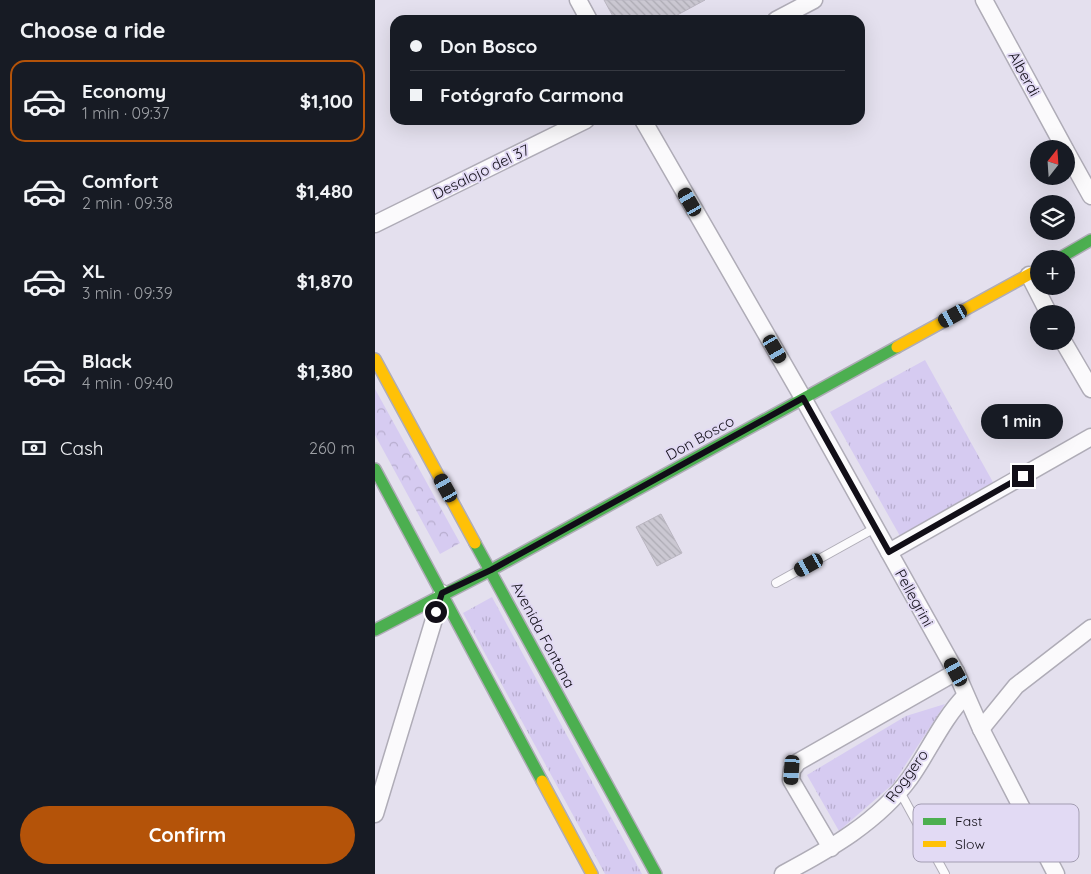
<!DOCTYPE html>
<meta charset="utf-8">
<style>
:root{--surface:#171b24;--page:#242831;--text:#f1f3f6;--muted:#9ea1a6;--line:#363941;--accent:#b45309}
body{margin:0;font-family:Quicksand,sans-serif;background:var(--page);color:var(--text);height:100vh;display:flex;flex-direction:column;font-size:19px;white-space:nowrap}
*{box-sizing:border-box;margin:0}
p{font-size:16px;color:var(--muted)}
.icon{flex:none;width:28px;height:28px;fill:none;stroke:currentColor;stroke-width:2;stroke-linecap:round;stroke-linejoin:round}
.map{position:relative;flex:1;overflow:hidden}
.panel{display:flex;flex-direction:column;background:var(--surface);width:375px}
.panel>*{flex:none}
.top-card{position:absolute;left:15px;top:15px;width:475px;height:110px;border-radius:15px;box-shadow:0 5px 20px #0002;display:grid;align-content:center;height:110px;padding:0 20px;background:var(--surface)}
.needle{width:32px;rotate:17deg}
.fabs{position:absolute;left:655px;top:140px;display:grid;gap:10px}
.fabs a{display:grid;place-items:center;width:45px;height:45px;border-radius:50%;background:var(--surface);box-shadow:0 5px 20px #0002;font-size:25px}
.end{position:absolute;width:22px;height:22px;margin:-11px;border:6px solid #110e17;background:#fff;box-shadow:0 0 0 2px #fff}
.from{border-radius:50%}
.bubble{position:absolute;height:35px;border-radius:18px;background:var(--surface);box-shadow:0 5px 20px #0002;font-size:16px;font-weight:700;line-height:35px;text-align:center}
.car{position:absolute;width:15px;height:30px;margin:-15px -8px;border-radius:6px;box-shadow:0 0 4px 1px #0007;background:linear-gradient(#222 24%,#8ab4d8 0 40%,#222 0 76%,#8ab4d8 0 86%,#222 0)}
.top-card b{display:flex;align-items:center;gap:18px;height:48px;font-size:19px}
.top-card b+b{border-top:1px solid var(--line)}
.top-card i{width:12px;height:12px;background:var(--text)}
ul{padding:0;list-style:none}
li{display:flex;align-items:center;gap:15px;height:82px;margin:0 10px 8px;padding:0 10px;border:2px solid transparent;border-radius:15px}
li div{flex:1}
li b{display:block;font-size:19px}
li em{font-style:normal;font-weight:700}
li.current{border-color:var(--accent)}
li>.icon{width:45px;height:45px;stroke-width:1.5}
h2{padding:0 20px;font-size:22px;line-height:60px}
.pay{display:flex;align-items:center;gap:12px;height:55px;padding:0 20px;font-size:19px}
.pay p{margin-inline-start:auto}
.cta{display:flex;gap:10px;margin-top:auto;padding:10px 20px}
.cta a{flex:1;height:58px;border-radius:30px;background:var(--accent);color:#fff;font-size:20px;font-weight:700;line-height:58px;text-align:center}
main{display:flex;flex:1;min-height:0}
.map>svg:first-child{display:block}
.grass{fill:url(#grass-tufts)}
.park{fill:url(#park-crowns)}
.building{fill:url(#building-back-hatch);stroke:#bab6c1}
.lines{fill:none;stroke-linecap:round;stroke-linejoin:round}
.lane-casing{stroke:#afacb7;stroke-width:10}
.street-casing{stroke:#afacb7;stroke-width:19}
.fast-casing{stroke:#afacb7;stroke-width:14}
.slow-casing{stroke:#afacb7;stroke-width:14}
.lane{stroke:#fbfafc;stroke-width:8}
.street{stroke:#fbfafc;stroke-width:16}
.fast{stroke:#4caf50;stroke-width:11}
.slow{stroke:#ffc107;stroke-width:11}
.route{stroke:#110e17;stroke-width:6}
.labels{text-anchor:middle;stroke-width:4;stroke-linejoin:round;paint-order:stroke}
.street-label{font-size:15px;fill:#110e17;stroke:#e2daf4}
.key{fill:#e2daf4;stroke:#a39db2;stroke-width:1}
.key-label{font-size:14px;fill:#110e17}
</style>
<main>
<section class="panel">
<h2>Choose a ride</h2>
<ul>
<li class="current"><svg class="icon" aria-label="car" viewBox="0 0 24 24"><path d="M5 17H2v-5l4-1 3-4h7l3 4 3 1v5h-3M9 17h6M6 11h13"/><circle cx="7" cy="17" r="2"/><circle cx="17" cy="17" r="2"/></svg><div><b>Economy</b><p>1 min · 09:37</p></div><em>$1,100</em></li>
<li><svg class="icon" aria-label="car" viewBox="0 0 24 24"><path d="M5 17H2v-5l4-1 3-4h7l3 4 3 1v5h-3M9 17h6M6 11h13"/><circle cx="7" cy="17" r="2"/><circle cx="17" cy="17" r="2"/></svg><div><b>Comfort</b><p>2 min · 09:38</p></div><em>$1,480</em></li>
<li><svg class="icon" aria-label="car" viewBox="0 0 24 24"><path d="M5 17H2v-5l4-1 3-4h7l3 4 3 1v5h-3M9 17h6M6 11h13"/><circle cx="7" cy="17" r="2"/><circle cx="17" cy="17" r="2"/></svg><div><b>XL</b><p>3 min · 09:39</p></div><em>$1,870</em></li>
<li><svg class="icon" aria-label="car" viewBox="0 0 24 24"><path d="M5 17H2v-5l4-1 3-4h7l3 4 3 1v5h-3M9 17h6M6 11h13"/><circle cx="7" cy="17" r="2"/><circle cx="17" cy="17" r="2"/></svg><div><b>Black</b><p>4 min · 09:40</p></div><em>$1,380</em></li>
</ul>
<div class="pay"><svg class="icon" aria-label="cash" viewBox="0 0 24 24"><path d="M3 7h18v10H3z"/><circle cx="12" cy="12" r="2"/></svg>Cash<p>260 m</p></div>
<div class="cta"><a>Confirm</a></div>
</section>
<div class="map">
<svg width="716" height="874" viewBox="0 0 716 874">
<defs>
<pattern id="grass-tufts" width="24" height="20" patternUnits="userSpaceOnUse" patternTransform="scale(1.25)"><rect width="24" height="20" fill="#d6cbf1"/><path d="M3 7l-1-3M5 7V3M7 7l1-3M15 17l-1-3M17 17v-4M19 17l1-3" fill="none" stroke="#b7adce"/></pattern>
<pattern id="park-crowns" width="20" height="18" patternUnits="userSpaceOnUse" patternTransform="scale(1.25)"><rect width="20" height="18" fill="#d6cbf1"/><path d="M2 6a3 3 0 1 1 6 0M12 15a3 3 0 1 1 6 0" fill="none" stroke="#b7adce"/></pattern>
<pattern id="building-back-hatch" width="6" height="6" patternUnits="userSpaceOnUse" patternTransform="scale(1.25)"><rect width="6" height="6" fill="#cbc8d2"/><path d="M-1 5l2 2M0 0l6 6M5-1l2 2" fill="none" stroke="#adabb4"/></pattern>
</defs>
<rect width="100%" height="100%" fill="#e4e0ee"/>
<g class="grass">
<path d="M550,360L619,484L525,536L455,412Z"/>
<path d="M117,597L267,874H230L88,613Z"/>
<path d="M570,704L518,784L464,831L432,775L531,716Z"/>
</g>
<path class="park" d="M0,389L85,543L65,554L0,435Z"/>
<g class="building">
<path d="M229,0H330L293,20H240Z"/>
<path d="M286,514L307,553L282,566L261,527Z"/>
</g>
<g class="lines">
<defs>
<g id="lane">
<path d="M401,583L500,528"/>
<path d="M524,790L570,874"/>
</g>
<g id="street">
<path d="M203,0L214,20"/>
<path d="M609,0L690,149"/>
<path d="M401,20L439,0"/>
<path d="M268,120L428,398L581,672L606,729L681,874"/>
<path d="M691,151L716,196"/>
<path d="M0,224L211,120"/>
<path d="M654,275L674,314"/>
<path d="M688,341L716,389"/>
<path d="M514,552L716,437"/>
<path d="M606,729L641,686L716,628"/>
<path d="M0,814L67,593"/>
<path d="M456,848L416,780L417,770L423,762L581,672"/>
<path d="M408,874C455,849 503,822 535,778C554,751 567,720 590,696"/>
</g>
<g id="fast">
<path d="M683,259L716,240"/>
<path d="M0,469L167,781"/>
<path d="M100,543L281,874"/>
<path d="M0,630L116,570L522,347"/>
</g>
<g id="slow">
<path d="M522,347L664,269"/>
<path d="M0,359L100,543"/>
<path d="M167,781L217,874"/>
</g>
</defs>
<use href="#lane" class="lane-casing"/>
<use href="#street" class="street-casing"/>
<use href="#fast" class="fast-casing"/>
<use href="#slow" class="slow-casing"/>
<use href="#lane" class="lane"/>
<use href="#street" class="street"/>
<use href="#fast" class="fast"/>
<use href="#slow" class="slow"/>
</g>
<g class="lines">
<path class="route" d="M61,612L67,593L116,570L428,398L514,552L648,476"/>
</g>
<g class="labels">
<g class="street-label">
<text transform="translate(649 74) rotate(61)" y="5">Alberdi</text>
<text transform="translate(106 172) rotate(-26)" y="5">Desalojo del 37</text>
<text transform="translate(325 438) rotate(-29)" y="5">Don Bosco</text>
<text transform="translate(539 598) rotate(61)" y="5">Pellegrini</text>
<text transform="translate(168 635) rotate(62)" y="5">Avenida Fontana</text>
<text transform="translate(532 776) rotate(-54)" y="5">Roggero</text>
</g>
</g>
<rect x="538" y="804" width="166" height="58" rx="8" class="key"/>
<rect x="548" y="818" width="23" height="7" fill="#4caf50"/>
<rect x="548" y="841" width="23" height="6" fill="#ffc107"/>
<g class="key-label">
<text x="580" y="826">Fast</text>
<text x="580" y="849">Slow</text>
</g>
</svg>
<div class="fabs">
<a><svg class="needle" viewBox="-14 -14 28 28"><path d="M0-13l5 13h-10z" fill="#e53935"/><path d="M0 13l5-13h-10z" fill="#9ea1a6"/></svg></a>
<a><svg class="icon" aria-label="layers" viewBox="0 0 24 24"><path d="M12 4l9 5-9 5-9-5zM3 14l9 5 9-5"/></svg></a>
<a>+</a>
<a>−</a>
</div>
<i class="end from" style="left:61px;top:612px"></i>
<i class="end" style="left:648px;top:476px"></i>
<div class="bubble" style="left:606px;top:404px;width:82px">1 min</div>
<i class="car" style="left:315px;top:202px;rotate:330deg"></i>
<i class="car" style="left:578px;top:316px;rotate:241deg"></i>
<i class="car" style="left:400px;top:349px;rotate:150deg"></i>
<i class="car" style="left:71px;top:488px;rotate:331deg"></i>
<i class="car" style="left:434px;top:565px;rotate:241deg"></i>
<i class="car" style="left:581px;top:672px;rotate:331deg"></i>
<i class="car" style="left:417px;top:770px;rotate:184deg"></i>
<div class="top-card">
<b><i class="from"></i>Don Bosco</b>
<b><i></i>Fotógrafo Carmona</b>
</div>
</div>
</main>
